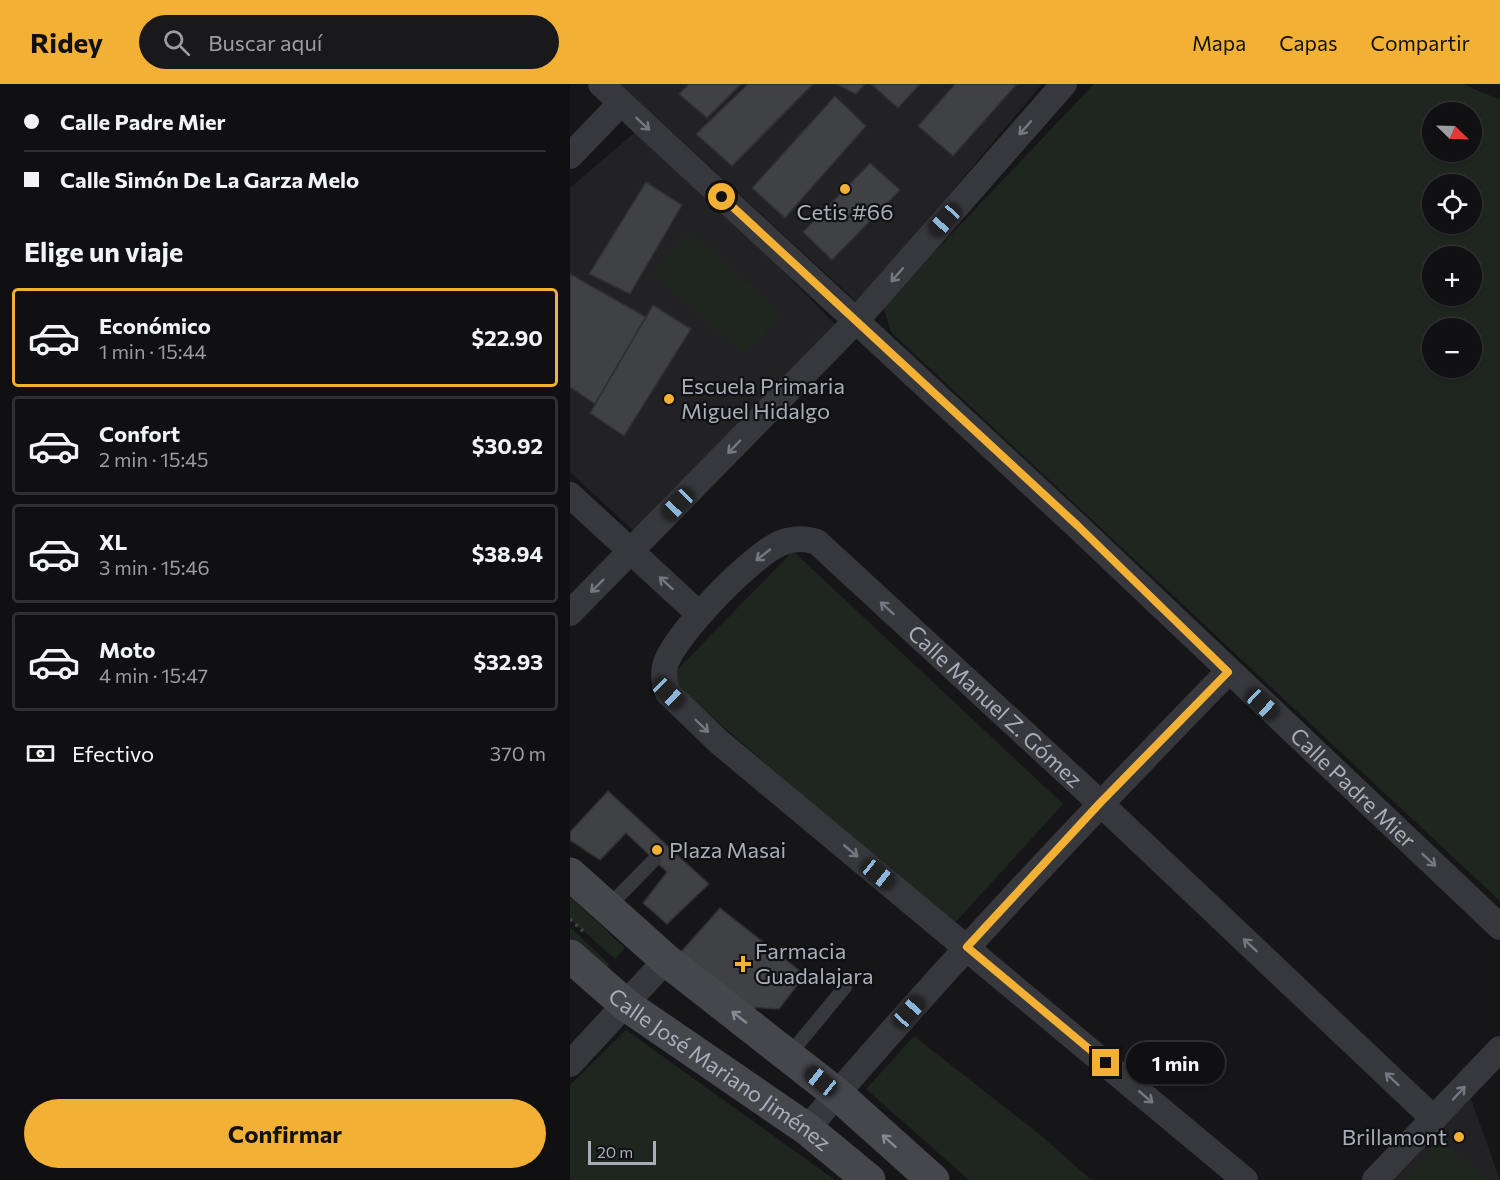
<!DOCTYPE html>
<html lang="es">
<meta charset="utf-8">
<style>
:root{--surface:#101012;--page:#19191b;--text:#f1f3f6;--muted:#9c9d9f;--line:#303032;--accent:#f2b134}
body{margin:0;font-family:Commissioner,sans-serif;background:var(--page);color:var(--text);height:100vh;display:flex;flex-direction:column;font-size:22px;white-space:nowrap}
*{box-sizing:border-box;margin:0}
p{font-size:20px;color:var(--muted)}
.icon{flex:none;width:33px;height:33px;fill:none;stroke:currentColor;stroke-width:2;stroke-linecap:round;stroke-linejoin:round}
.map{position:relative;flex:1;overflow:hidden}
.side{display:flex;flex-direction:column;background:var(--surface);width:570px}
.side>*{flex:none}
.banner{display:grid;align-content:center;height:132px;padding:0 24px;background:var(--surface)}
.needle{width:39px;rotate:113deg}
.buttons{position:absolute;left:852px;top:18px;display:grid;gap:12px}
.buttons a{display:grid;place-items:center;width:60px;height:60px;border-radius:50%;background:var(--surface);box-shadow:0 2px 4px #0004,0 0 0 2px var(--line);font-size:30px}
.scale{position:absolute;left:18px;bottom:15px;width:68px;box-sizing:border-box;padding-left:6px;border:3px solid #a8adb8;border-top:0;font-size:16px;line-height:21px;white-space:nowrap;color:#a8adb8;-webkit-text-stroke:4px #111113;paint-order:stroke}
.end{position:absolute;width:27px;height:27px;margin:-14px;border:8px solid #f2b134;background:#111;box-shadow:0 0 0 3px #111}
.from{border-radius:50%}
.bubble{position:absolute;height:42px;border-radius:21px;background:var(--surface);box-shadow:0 2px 4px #0004,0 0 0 2px var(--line);font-size:20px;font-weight:700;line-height:42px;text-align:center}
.car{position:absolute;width:18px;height:36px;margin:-18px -9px;border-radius:8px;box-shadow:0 0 4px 2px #0007;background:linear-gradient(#222 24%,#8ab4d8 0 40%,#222 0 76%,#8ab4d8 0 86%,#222 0)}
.banner b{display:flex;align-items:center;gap:21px;height:57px;font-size:22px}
.banner b+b{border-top:2px solid var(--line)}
.banner i{width:15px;height:15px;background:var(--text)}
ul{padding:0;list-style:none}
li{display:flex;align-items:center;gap:18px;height:99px;margin:0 12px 9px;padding:0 12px;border:3px solid var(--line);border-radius:6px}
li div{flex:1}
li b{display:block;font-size:22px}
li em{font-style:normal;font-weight:700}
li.active{border-color:var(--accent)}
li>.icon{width:54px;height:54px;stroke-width:1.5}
h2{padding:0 24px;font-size:27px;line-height:72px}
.pay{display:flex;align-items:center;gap:15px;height:66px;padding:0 24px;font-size:22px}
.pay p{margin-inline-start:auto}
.primary-button{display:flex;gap:12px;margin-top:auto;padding:12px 24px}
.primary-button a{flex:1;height:69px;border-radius:36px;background:var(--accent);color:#111;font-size:24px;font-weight:700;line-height:69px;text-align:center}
header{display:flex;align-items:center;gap:36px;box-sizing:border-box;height:84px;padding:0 30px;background:var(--accent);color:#111}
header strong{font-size:28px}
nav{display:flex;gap:33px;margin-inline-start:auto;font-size:21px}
.search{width:420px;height:54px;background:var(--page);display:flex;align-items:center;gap:15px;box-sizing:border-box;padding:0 21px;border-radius:33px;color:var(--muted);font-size:22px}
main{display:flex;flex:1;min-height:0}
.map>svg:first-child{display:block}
.built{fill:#222225}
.green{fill:#1e261f;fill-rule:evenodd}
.building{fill:#404145;stroke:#303034;stroke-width:1.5}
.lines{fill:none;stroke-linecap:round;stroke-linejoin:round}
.path{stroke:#3d3f44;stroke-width:4;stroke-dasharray:3 4.5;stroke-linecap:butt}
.lane{stroke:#37383d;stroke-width:14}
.street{stroke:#37383d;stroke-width:26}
.secondary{stroke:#45474d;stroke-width:33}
.oneway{stroke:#757881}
.oneway2{stroke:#858993}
.route{stroke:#f2b134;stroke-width:8}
.poi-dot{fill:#f2b134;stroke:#111113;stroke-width:2}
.labels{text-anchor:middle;stroke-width:4.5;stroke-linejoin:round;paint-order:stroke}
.poi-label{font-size:22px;fill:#a8adb8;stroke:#111113;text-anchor:start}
.street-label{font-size:22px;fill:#a8adb8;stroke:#111113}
</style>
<header>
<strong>Ridey</strong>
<div class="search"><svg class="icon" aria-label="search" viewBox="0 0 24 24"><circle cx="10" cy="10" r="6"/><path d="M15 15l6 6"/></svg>Buscar aquí</div>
<nav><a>Mapa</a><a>Capas</a><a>Compartir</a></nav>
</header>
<main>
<section class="side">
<div class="banner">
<b><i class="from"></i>Calle Padre Mier</b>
<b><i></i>Calle Simón De La Garza Melo</b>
</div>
<h2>Elige un viaje</h2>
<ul>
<li class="active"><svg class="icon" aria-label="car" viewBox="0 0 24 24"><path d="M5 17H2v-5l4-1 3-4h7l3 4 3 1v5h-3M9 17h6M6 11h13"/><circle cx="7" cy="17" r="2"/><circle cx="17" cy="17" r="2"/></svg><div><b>Económico</b><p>1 min · 15:44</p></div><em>$22.90</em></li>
<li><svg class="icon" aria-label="car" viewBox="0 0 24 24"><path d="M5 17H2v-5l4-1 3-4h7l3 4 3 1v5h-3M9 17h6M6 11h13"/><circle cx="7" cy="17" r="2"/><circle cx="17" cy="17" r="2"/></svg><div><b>Confort</b><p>2 min · 15:45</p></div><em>$30.92</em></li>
<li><svg class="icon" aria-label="car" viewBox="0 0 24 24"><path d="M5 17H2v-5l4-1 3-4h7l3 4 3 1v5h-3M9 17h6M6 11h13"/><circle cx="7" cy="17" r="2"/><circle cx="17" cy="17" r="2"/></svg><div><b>XL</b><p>3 min · 15:46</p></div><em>$38.94</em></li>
<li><svg class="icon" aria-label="car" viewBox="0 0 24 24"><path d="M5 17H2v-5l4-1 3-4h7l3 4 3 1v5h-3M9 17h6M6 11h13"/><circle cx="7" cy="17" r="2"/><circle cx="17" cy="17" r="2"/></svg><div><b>Moto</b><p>4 min · 15:47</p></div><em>$32.93</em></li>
</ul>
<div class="pay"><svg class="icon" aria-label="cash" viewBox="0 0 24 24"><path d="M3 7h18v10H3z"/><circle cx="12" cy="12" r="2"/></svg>Efectivo<p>370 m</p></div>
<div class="primary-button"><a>Confirmar</a></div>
</section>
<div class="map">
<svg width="930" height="1096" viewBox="0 0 930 1096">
<rect width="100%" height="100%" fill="#161618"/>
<g class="built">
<path d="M50,0H472L288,219Z"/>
<path d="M71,43L268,243L68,451L0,388V104Z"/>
<path d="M901,1015L930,1096H820Z"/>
</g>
<g class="green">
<path d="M524,0H893L930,16V817L321,248L313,222ZM862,28H902V68H862ZM862,100H902V140H862ZM862,172H902V212H862ZM862,244H902V284H862Z"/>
<path d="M119,146L212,230L175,270L82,189Z"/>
<path d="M223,467L493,720L383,841L98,595Z"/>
<path d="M0,813L55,864L45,875L0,835Z"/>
<path d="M0,843L39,880L29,891L0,865Z"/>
<path d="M56,946L265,1096H0V1001Z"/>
<path d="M344,952L473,1053L521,1096H399L296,1005Z"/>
<path d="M871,1055L916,1096H833Z"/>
</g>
<g class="building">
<path d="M119,0H171L137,34L109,10Z"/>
<path d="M178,0H243L162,82L126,50Z"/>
<path d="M266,0H295L286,10Z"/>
<path d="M301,0H350L328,24Z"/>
<path d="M385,0H447L383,72L348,42Z"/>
<path d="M265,12L296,42L215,134L182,104Z"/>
<path d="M300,79L330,106L262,176L233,148Z"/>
<path d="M76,98L112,121L60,210L19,190Z"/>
<path d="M0,190L76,233L25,320L0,303Z"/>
<path d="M83,221L121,245L54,352L20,329Z"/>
<path d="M38,707L139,800L97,840L73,819L97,788L56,749L30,776L0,756V748Z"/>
<path d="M150,824L235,891L209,925L178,923L111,868Z"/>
</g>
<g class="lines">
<path class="path" d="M0,835L14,848"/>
<g class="lane">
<path d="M38,823L84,776"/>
<path d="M219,971L275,903"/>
</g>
<g class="street">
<path id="s1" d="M31,0L508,443L930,843"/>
<path d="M0,72L51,19"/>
<path d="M0,411L129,530"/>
<path d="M0,529L285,238L494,0"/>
<path d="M0,980L96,876"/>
<path d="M237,1045C371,887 514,736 658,588"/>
<path id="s2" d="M675,1096L149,658L98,609C94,600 93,592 95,582C103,552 182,471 211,459C224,454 234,454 247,458L530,719L864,1035"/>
<path d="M805,1096L930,965"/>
</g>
<g class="secondary">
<path d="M0,790L96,876L267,1010L363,1096"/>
<path id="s3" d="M0,872L56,921L237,1045L299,1096"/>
</g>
</g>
<defs><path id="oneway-shaft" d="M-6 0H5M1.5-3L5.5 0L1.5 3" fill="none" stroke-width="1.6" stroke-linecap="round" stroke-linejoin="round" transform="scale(1.5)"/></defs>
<g class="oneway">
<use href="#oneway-shaft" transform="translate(73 40) rotate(43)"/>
<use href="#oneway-shaft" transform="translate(455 44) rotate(131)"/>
<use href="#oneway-shaft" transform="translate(327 191) rotate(131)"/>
<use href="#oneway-shaft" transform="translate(164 363) rotate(134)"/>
<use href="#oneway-shaft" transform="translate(193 471) rotate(142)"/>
<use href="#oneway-shaft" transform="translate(96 499) rotate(-138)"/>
<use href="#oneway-shaft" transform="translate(27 502) rotate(135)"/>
<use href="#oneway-shaft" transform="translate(317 524) rotate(-138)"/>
<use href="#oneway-shaft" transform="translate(132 642) rotate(44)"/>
<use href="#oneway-shaft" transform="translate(281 767) rotate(40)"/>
<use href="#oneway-shaft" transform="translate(859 776) rotate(43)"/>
<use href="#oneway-shaft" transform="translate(680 861) rotate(-137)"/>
<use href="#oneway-shaft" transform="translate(822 995) rotate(-137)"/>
<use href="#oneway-shaft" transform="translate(889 1009) rotate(-47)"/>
<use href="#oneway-shaft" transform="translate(576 1013) rotate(40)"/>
</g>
<g class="oneway2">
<use href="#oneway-shaft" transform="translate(169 933) rotate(-142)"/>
<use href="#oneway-shaft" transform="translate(319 1057) rotate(-138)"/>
</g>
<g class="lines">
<path class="route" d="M152,113L508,442L658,588L530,719L397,863L536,979"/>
</g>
<g class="poi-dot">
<circle cx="275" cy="105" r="6"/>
<circle cx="99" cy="315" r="6"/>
<circle cx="87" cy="766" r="6"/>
<path d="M170 871h6v6h6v6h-6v6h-6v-6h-6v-6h6z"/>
<circle cx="889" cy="1053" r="6"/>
</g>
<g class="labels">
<g class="poi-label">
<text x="275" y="136" text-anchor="middle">Cetis #66</text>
<text x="111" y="310">Escuela Primaria<tspan x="111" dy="25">Miguel Hidalgo</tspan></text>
<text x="99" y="774">Plaza Masai</text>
<text x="185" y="875">Farmacia<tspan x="185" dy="25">Guadalajara</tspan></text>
<text x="877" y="1061" text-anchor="end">Brillamont</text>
</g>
<g class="street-label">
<text dy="8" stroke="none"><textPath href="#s2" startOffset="1233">Calle Manuel Z. Gómez</textPath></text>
<text dy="8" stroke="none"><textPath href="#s1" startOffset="1030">Calle Padre Mier</textPath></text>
<text dy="8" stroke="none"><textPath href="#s3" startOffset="188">Calle José Mariano Jiménez</textPath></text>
</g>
</g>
</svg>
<div class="buttons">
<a><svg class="needle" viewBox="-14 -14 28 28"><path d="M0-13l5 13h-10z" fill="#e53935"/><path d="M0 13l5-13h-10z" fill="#9c9d9f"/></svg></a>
<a><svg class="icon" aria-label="locate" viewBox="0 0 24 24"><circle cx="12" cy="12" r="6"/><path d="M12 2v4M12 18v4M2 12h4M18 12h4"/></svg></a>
<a>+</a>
<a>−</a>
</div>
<div class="scale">20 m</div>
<i class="end from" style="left:152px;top:113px"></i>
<i class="end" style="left:536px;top:979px"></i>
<div class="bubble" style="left:556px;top:958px;width:99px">1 min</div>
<i class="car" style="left:375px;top:136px;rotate:222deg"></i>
<i class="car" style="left:108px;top:420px;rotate:224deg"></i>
<i class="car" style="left:98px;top:609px;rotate:134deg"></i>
<i class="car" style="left:692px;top:620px;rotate:133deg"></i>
<i class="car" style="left:308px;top:790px;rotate:129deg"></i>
<i class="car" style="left:339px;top:928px;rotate:42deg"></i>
<i class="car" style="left:251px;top:997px;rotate:309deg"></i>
</div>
</main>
